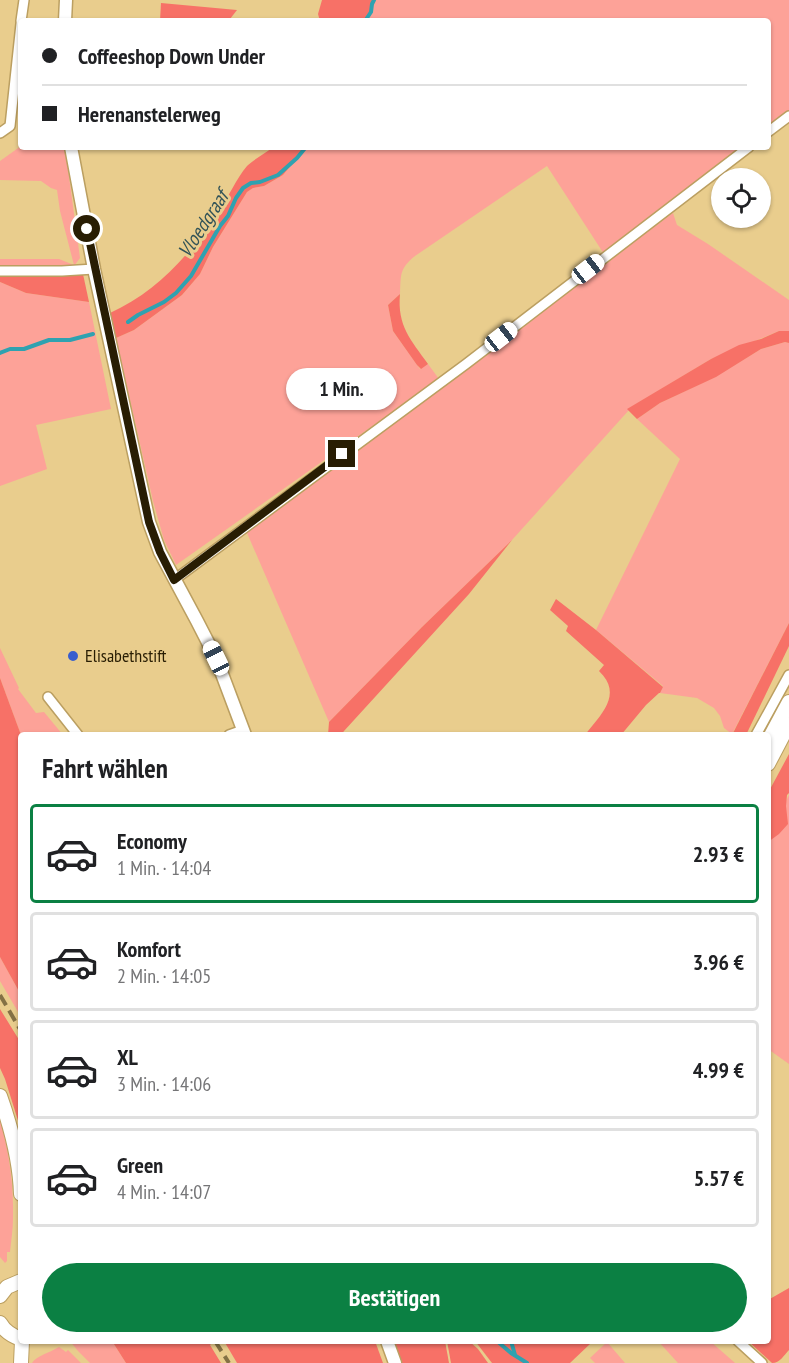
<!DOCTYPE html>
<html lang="de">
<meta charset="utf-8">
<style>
:root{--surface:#fff;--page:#f2f2f2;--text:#202124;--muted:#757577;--line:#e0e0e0;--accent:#0b8043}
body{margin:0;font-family:"PT Sans Narrow",sans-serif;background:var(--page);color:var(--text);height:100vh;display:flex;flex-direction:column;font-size:22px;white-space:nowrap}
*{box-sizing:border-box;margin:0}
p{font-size:20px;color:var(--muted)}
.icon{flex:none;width:33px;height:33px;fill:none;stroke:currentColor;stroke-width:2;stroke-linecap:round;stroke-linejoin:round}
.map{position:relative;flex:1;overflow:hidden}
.panel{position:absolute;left:18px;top:732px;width:753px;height:612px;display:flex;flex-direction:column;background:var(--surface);border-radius:6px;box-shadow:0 2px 4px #0004}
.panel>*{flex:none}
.banner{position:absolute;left:18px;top:18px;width:753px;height:132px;border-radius:6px;box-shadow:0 2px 4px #0004;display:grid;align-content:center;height:132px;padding:0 24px;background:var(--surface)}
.controls{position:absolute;left:711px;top:168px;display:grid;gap:12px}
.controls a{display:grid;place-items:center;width:60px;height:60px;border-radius:50%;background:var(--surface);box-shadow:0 2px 4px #0004;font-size:30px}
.end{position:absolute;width:27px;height:27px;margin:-14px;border:8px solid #281d03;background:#fff;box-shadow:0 0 0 3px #fff}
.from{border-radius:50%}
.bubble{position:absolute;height:42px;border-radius:21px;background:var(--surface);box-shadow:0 2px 4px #0004;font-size:20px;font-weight:800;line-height:42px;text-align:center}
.car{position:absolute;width:18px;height:36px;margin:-18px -9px;border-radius:8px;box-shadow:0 0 4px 2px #0007;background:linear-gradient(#fff 24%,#345 0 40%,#fff 0 76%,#345 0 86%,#fff 0)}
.banner b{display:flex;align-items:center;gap:21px;height:57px;font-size:22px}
.banner b+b{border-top:2px solid var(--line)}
.banner i{width:15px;height:15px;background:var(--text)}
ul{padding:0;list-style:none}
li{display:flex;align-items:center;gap:18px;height:99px;margin:0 12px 9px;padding:0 12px;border:3px solid var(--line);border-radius:6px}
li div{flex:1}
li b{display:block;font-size:22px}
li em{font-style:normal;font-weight:800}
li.active{border-color:var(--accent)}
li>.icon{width:54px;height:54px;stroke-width:1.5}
h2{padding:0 24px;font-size:27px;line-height:72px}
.primary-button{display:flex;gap:12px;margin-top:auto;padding:12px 24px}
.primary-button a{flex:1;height:69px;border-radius:36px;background:var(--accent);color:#fff;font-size:24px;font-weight:800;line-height:69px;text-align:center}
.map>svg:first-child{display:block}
.green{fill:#fda298}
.forest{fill:#f77167}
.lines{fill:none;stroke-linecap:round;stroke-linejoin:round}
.stream{stroke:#2fa2b0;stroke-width:4}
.minor-casing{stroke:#bb9f61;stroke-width:12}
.tertiary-casing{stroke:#bb9f61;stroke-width:15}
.secondary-casing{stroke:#bb9f61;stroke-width:16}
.minor{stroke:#fff;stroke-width:9}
.tertiary{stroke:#fff;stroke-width:12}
.secondary{stroke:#fff;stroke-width:14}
.rail{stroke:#847145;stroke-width:4;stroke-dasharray:12 6;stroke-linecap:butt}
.route{stroke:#281d03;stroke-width:8}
.poi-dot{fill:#385dce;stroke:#e9cd8d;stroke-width:2}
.labels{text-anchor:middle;stroke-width:6;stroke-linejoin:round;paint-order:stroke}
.poi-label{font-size:18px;fill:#281d03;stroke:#e9cd8d;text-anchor:start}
.water-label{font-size:20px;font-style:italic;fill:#325357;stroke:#e9cd8d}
</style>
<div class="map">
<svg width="789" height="1363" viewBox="0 0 789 1363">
<rect width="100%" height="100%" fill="#e9cd8d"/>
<g class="green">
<path d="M374,0H789V116L768,132V21H365L371,12L372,4Z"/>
<path d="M21,146L65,147L80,258L74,266L0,268V259H59L74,265L60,211L57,190L51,188L41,181L0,180V161Z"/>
<path d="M306,147H747L604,254L547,166L415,256C399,269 401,275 400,294L388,305L393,331L420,369L428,364L439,379L176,565L164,540L153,501L116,338L134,330L182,295L200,274L213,247L247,192L253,188L264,186L283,175Z"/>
<path d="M673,213L677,225L708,244L789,300V331H779L711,359L628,409L629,410L512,540L422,627L329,722L244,526Z"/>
<path d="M0,282L26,293L89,302L111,409L36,425L47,469L0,486Z"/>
<path d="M785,342L789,343V623L732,734L724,728L720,716L714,708L697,698L660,693L663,686L596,630L680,459L637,419L660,403L715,377L761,349Z"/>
<path d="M0,648L19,688L18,689L36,713L44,712L63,735H21L0,678Z"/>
<path d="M789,795V1064L768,1049V832L776,821Z"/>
<path d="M0,957L21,995V1017L0,981Z"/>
<path d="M0,1119C9,1152 14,1185 13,1219C13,1230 11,1241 10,1252H7V1261L5,1263L0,1257Z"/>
<path d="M70,1341H112L126,1363H90L78,1351Z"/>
<path d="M658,1341H710L735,1363H678Z"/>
<path d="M607,1342L625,1363H595L590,1358Z"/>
<path d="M59,1347L66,1352L68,1350L81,1363H32C36,1356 51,1352 59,1347Z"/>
</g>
<g class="forest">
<path d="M322,0H374L372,4L371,12L365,21H320L318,14Z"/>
<path d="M161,3L237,10L230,19L226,21H160Z"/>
<path d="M273,147H306L283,175L264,186L253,188L247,192L213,247L200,274L182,295L134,330L116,338L110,313C157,292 192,252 220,210C229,196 236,179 247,166C254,159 265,154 273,147Z"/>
<path d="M0,273L83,274L89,302L26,293L0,282Z"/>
<path d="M400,294C397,326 411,340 428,364L421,369L417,365L393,331L388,305Z"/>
<path d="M779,331H789V343L785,342L761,349L716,377L660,403L637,419L627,409L711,359L739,345L761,339Z"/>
<path d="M512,540L469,594L344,731L341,735H328L329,722L422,627Z"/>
<path d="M556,599L596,630L663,687L660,693H659L646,705L621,735H585C600,715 624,695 599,671L604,665L566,631L568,626L550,610Z"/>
<path d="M789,623V646L746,735H732Z"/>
<path d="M0,678L21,735V995L0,957Z"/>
<path d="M789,754V793L787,795L786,806L788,824L779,834L768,842V793Z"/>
<path d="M0,1009L21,1043V1130L5,1079L0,1068Z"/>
<path d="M789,1288V1350C784,1355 780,1363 772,1363L748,1341H768V1300Z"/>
<path d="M112,1341H214L210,1345L221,1363H126Z"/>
<path d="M224,1341H375L383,1363H237Z"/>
<path d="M393,1341H445L449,1363H402Z"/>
<path d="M447,1341H469L478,1349L488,1363H451Z"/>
<path d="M475,1341H588L590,1344L570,1363H492Z"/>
</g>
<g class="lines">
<g class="stream">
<path d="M365,21L371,12L372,4L374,0"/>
<path d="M128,322L138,315L164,302L176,293L191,276L220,226L228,216L236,198L243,188L251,183L260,182L278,175L297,158L306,147"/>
<path d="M0,353L10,349H24L49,340H70L93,334"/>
<path d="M497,1341L511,1353L527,1363"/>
<path d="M511,1341L515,1355"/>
</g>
<defs>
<g id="minor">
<path d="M21,21L24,0"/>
<path d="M768,132L789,116"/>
<path d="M0,133L10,126L21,24"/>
<path d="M0,271H62L94,269"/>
<path d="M174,580L466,364L749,147"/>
<path d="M48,697L78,735"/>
<path d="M229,735L243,730"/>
<path d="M756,735L789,675"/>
<path d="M738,1341L762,1363"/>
</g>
<g id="tertiary">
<path d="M65,21L66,0"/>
<path d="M71,147L94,269L149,522L160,552L197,621L216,658L245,735"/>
<path d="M387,1341L395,1363"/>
</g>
<g id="secondary">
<path d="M768,741L789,702"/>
<path d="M768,764L789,724"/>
<path d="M0,1096C11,1127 20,1161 21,1194"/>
<path d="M0,1296L7,1287L21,1281"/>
<path d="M0,1323C5,1332 12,1336 21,1339"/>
<path d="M21,1363L22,1341"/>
</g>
</defs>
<use href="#minor" class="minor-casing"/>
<use href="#tertiary" class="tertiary-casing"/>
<use href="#secondary" class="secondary-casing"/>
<use href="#minor" class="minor"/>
<use href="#tertiary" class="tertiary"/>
<use href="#secondary" class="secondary"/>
<g class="rail">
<path d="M0,995L21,1031"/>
<path d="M215,1341L229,1363"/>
</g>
</g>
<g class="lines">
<path class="route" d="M87,229L149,522L160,552L174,580L342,454"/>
</g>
<circle class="poi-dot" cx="73" cy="656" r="6"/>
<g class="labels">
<g class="poi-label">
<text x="85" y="662">Elisabethstift</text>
</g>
<g class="water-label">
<text transform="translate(203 224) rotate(-57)" y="7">Vloedgraaf</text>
</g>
</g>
</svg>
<div class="controls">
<a><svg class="icon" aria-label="locate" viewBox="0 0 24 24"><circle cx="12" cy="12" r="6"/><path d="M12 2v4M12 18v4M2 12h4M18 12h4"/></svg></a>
</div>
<i class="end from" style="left:87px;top:229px"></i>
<i class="end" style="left:342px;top:454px"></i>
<div class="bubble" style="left:286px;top:368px;width:111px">1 Min.</div>
<i class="car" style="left:588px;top:269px;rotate:52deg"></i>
<i class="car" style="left:501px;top:337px;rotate:52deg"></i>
<i class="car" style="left:216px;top:658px;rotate:334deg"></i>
<div class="banner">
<b><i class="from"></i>Coffeeshop Down Under</b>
<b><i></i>Herenanstelerweg</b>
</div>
<section class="panel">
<h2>Fahrt wählen</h2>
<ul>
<li class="active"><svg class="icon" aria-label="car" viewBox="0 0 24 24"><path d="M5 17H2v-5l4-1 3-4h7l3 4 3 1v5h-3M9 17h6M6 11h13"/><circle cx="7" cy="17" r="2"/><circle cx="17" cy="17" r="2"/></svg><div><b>Economy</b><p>1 Min. · 14:04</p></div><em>2.93 €</em></li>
<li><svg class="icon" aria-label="car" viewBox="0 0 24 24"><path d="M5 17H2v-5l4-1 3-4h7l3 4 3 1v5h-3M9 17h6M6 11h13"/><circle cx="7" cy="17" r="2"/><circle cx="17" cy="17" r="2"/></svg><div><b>Komfort</b><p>2 Min. · 14:05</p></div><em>3.96 €</em></li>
<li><svg class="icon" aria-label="car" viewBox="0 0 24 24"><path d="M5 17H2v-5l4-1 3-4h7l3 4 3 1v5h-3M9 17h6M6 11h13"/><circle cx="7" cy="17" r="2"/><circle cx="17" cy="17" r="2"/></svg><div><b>XL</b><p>3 Min. · 14:06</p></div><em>4.99 €</em></li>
<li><svg class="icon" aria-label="car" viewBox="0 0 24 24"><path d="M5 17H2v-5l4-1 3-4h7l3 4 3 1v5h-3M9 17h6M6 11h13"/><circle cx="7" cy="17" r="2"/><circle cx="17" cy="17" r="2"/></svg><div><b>Green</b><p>4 Min. · 14:07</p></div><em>5.57 €</em></li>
</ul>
<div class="primary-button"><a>Bestätigen</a></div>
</section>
</div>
